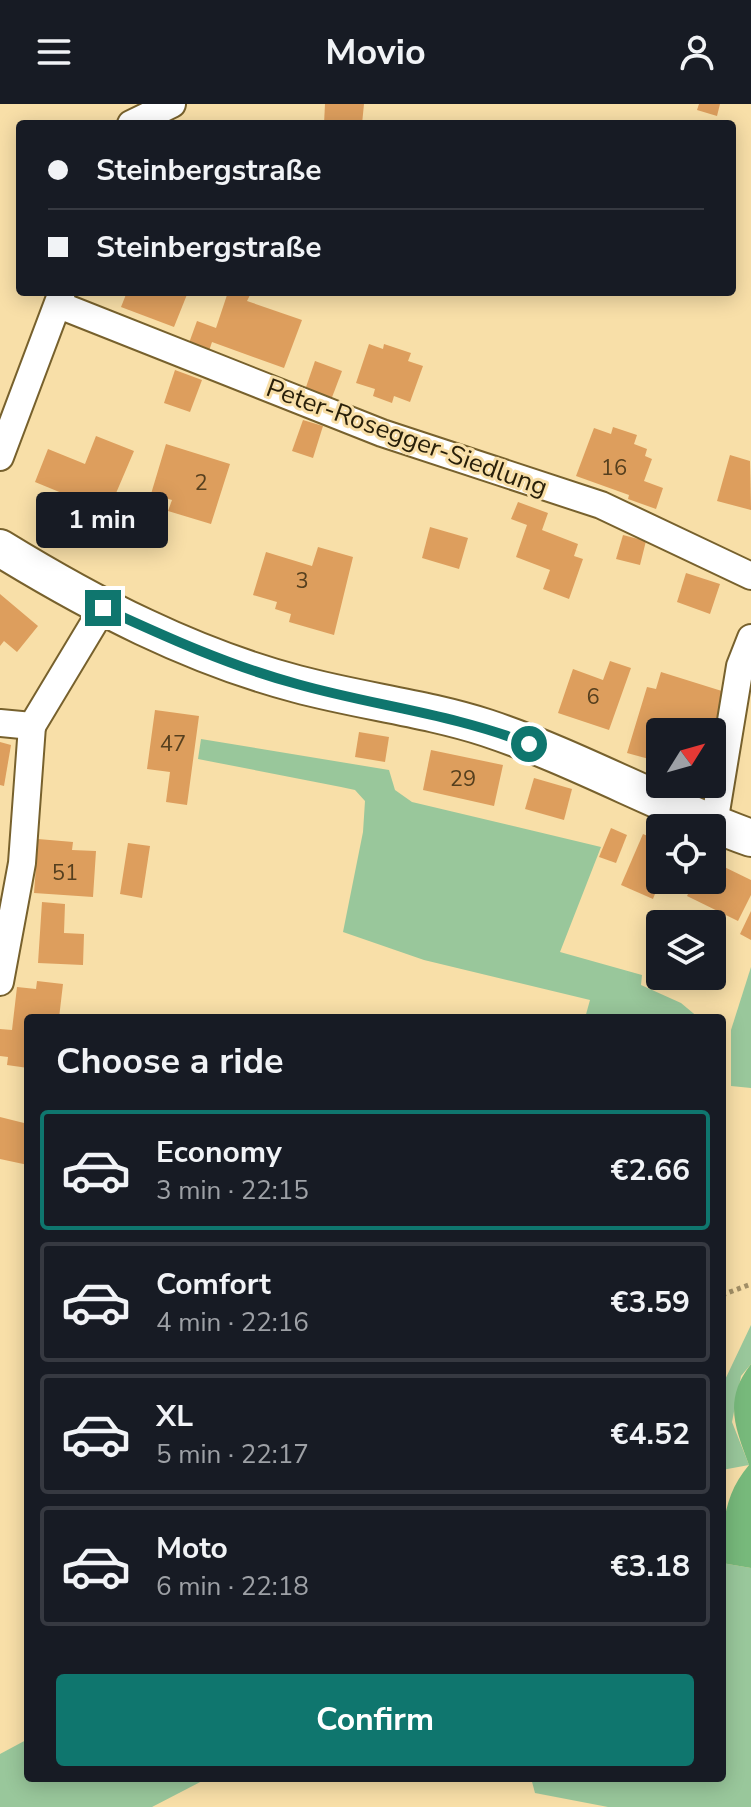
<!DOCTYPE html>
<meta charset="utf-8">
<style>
:root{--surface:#171b24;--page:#242831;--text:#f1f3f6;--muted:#9ea1a6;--line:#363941;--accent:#0f766e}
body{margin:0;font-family:"Nunito Sans",sans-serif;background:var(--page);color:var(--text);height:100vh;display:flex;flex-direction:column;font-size:30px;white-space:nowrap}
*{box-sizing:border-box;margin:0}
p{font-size:26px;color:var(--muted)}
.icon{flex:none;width:44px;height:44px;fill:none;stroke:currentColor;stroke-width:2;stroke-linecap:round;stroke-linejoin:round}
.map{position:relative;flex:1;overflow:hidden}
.drawer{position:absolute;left:24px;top:910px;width:702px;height:768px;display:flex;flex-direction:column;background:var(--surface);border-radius:8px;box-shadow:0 4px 20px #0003}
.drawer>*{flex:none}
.top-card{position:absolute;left:16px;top:16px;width:720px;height:176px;border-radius:8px;box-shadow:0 4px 20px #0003;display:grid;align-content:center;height:176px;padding:0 32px;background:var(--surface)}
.needle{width:52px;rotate:53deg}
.tools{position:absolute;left:646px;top:614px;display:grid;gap:16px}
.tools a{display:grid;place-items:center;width:80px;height:80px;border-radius:8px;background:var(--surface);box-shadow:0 4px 20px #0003;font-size:40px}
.end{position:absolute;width:36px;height:36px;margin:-18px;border:10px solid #0f766e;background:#fff;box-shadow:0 0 0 4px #fff}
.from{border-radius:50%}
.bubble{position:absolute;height:56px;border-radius:8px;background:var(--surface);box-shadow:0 4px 20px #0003;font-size:26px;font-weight:700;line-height:56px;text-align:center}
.top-card b{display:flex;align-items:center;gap:28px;height:76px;font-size:30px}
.top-card b+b{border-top:2px solid var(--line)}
.top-card i{width:20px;height:20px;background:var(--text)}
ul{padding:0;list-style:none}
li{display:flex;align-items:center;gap:24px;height:120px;margin:0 16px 12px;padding:0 16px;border:4px solid var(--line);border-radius:8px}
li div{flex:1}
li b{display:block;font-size:30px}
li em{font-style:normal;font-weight:700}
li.active{border-color:var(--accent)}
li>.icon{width:72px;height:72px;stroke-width:1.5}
h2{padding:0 32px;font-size:36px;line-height:96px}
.primary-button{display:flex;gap:16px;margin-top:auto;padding:16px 32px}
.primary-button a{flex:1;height:92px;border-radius:8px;background:var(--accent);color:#fff;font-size:32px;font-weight:700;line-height:92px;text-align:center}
header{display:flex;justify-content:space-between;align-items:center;height:104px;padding:0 32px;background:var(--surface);font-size:36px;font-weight:700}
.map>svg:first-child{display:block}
.green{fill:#99c79b}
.forest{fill:#77b97b}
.building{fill:#dd9e5d}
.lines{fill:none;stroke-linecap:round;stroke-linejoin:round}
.minor-casing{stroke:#77612d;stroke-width:30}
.secondary-casing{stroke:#77612d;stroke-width:40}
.path{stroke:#a28f66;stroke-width:5;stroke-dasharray:4 4;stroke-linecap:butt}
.minor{stroke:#fff;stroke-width:26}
.secondary{stroke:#fff;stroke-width:36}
.route{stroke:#0f766e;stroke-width:10}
.labels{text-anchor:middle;stroke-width:6;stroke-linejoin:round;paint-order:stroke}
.number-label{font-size:22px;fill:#553f1e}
.street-label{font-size:26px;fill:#281f09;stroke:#f8dfa8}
</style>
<header><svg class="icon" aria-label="menu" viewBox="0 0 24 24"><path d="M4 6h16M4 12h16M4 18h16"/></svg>Movio<svg class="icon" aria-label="person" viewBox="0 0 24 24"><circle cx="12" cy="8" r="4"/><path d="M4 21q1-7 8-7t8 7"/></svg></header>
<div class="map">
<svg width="751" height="1703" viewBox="0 0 751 1703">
<rect width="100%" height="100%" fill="#f8dfa8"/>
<g class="green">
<path d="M201,635L389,666L395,686L412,698L601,743L560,848L642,871L641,881L681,899L699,914H585L590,896L424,856L343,828L363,728L365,697L355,686L341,683L198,655Z"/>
<path d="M751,863V984L731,982V926Z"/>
<path d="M751,1221V1260L741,1272L732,1318L749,1361L722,1366V1282Z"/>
<path d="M722,1459L751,1464V1703H608L535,1689L531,1674H722Z"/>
<path d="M28,1635V1674H208L152,1703H0V1650Z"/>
</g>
<path class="forest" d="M751,1260V1464L722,1459C722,1422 724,1390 749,1361C735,1323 723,1296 751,1260Z"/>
<g class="building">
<path d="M325,0H364L362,20H324Z"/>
<path d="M699,0H720L717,12L697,6Z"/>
<path d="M127,188H188L174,223L121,203Z"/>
<path d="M228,188L250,191L247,197L302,216L284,264L212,238L209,247L189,239L197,217L216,224Z"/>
<path d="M369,240L383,245L384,240L411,249L408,257L423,262L410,298L394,292L392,299L373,292L375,285L356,279Z"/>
<path d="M315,257L342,267L331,296L305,286Z"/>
<path d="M175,266L202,276L190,308L164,299Z"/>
<path d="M303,316L323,322L313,354L292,347Z"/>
<path d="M613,323L637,331L634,340L647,345L645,352L652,355L644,377L663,384L656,405L628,395L629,391L576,372L594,324L611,330Z"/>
<path d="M96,332L134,347L108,408L35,378L48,345L85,360Z"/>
<path d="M166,340L230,360L211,420L168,407L172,396L151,390Z"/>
<path d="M730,351L750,357L751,406L717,397Z"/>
<path d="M518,398L548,409L542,426L578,440L574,452L583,455L569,495L543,485L550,466L516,453L527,421L511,415Z"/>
<path d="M430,423L468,434L459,465L422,454Z"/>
<path d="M623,431L646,437L640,461L616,455Z"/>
<path d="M318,443L353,453L334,531L289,518L291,510L275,505L277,498L253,491L266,448L312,462Z"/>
<path d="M686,469L720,480L710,510L677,498Z"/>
<path d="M0,490L38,522L17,548L4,537L0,542Z"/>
<path d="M610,557L631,564L609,626L558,609L573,565L603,576Z"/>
<path d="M661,568L725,588L713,628H660V658L627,649L647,583L656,585Z"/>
<path d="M155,606L199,612L187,701L166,698L170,668L147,665Z"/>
<path d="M359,628L389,633L385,658L355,653Z"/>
<path d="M0,638L11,641L4,682L0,681Z"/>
<path d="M431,646L503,661L494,702L423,686Z"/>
<path d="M534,674L572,685L564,716L525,705Z"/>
<path d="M611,724L627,731L616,759L599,753Z"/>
<path d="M643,730L660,737V777L653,795L621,781Z"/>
<path d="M38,735L73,738L72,746L96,747L93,793L34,789Z"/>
<path d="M128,739L150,742L142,794L120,790Z"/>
<path d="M712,757L751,776V791L738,817L687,792L695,776H712Z"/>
<path d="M42,798L65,800L64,829L84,830L83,861L38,859Z"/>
<path d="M751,807V836L740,830Z"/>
<path d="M37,877L63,880L59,914H28V964L7,961L8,953L0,952V925L12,926L17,883L36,885Z"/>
<path d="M0,1013L28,1020V1061L0,1055Z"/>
</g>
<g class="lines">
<defs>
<g id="minor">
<path d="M131,20L172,0"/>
<path d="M59,201L382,329L601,401L751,472"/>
<path d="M0,353L62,188"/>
<path d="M0,619L32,622L103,504"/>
<path d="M714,720L740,562L751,534"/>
<path d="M0,878L22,759L32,622"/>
</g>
<path id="secondary" d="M0,444C93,501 191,552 297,580C360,597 425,604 487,624C577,654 661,702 751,734"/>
</defs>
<use href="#minor" class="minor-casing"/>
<use href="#secondary" class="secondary-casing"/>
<path class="path" d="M722,1191L751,1180"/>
<use href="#minor" class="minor"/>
<use href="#secondary" class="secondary"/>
</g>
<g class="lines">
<path class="route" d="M103,504C166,533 230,562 297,580C375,602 454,610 529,640"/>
</g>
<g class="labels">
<g class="number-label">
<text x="614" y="371">16</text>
<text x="201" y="386">2</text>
<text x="302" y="484">3</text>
<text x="593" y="600">6</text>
<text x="173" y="647">47</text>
<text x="463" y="682">29</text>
<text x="65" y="776">51</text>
</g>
<g class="street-label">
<text transform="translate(407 333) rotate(20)" y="9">Peter-Rosegger-Siedlung</text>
</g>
</g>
</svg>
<div class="tools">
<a><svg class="needle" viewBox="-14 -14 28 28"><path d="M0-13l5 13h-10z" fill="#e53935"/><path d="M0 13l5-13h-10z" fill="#9ea1a6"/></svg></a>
<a><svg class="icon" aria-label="locate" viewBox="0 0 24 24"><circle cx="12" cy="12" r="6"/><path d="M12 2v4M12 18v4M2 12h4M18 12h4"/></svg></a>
<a><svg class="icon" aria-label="layers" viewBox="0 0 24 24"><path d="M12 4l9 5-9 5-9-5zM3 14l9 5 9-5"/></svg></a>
</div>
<i class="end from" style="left:529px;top:640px"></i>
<i class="end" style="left:103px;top:504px"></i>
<div class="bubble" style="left:36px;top:388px;width:132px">1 min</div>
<div class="top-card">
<b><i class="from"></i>Steinbergstraße</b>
<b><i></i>Steinbergstraße</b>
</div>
<section class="drawer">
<h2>Choose a ride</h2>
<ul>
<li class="active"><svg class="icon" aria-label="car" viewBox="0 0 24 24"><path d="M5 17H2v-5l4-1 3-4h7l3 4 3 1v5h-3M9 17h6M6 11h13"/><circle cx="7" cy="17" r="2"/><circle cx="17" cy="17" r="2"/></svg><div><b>Economy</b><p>3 min · 22:15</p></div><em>€2.66</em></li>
<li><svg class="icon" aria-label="car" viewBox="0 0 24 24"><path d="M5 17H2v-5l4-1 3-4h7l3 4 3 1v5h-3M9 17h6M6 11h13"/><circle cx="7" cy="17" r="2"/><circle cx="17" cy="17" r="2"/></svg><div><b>Comfort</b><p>4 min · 22:16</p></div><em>€3.59</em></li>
<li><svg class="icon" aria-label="car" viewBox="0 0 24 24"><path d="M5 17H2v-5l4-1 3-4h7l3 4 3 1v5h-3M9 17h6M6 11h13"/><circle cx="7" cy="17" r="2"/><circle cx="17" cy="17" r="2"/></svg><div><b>XL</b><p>5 min · 22:17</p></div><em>€4.52</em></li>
<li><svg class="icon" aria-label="car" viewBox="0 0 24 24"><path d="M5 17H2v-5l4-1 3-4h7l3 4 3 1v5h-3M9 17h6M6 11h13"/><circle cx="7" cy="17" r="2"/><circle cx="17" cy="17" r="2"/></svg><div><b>Moto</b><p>6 min · 22:18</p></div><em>€3.18</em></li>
</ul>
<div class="primary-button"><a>Confirm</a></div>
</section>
</div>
